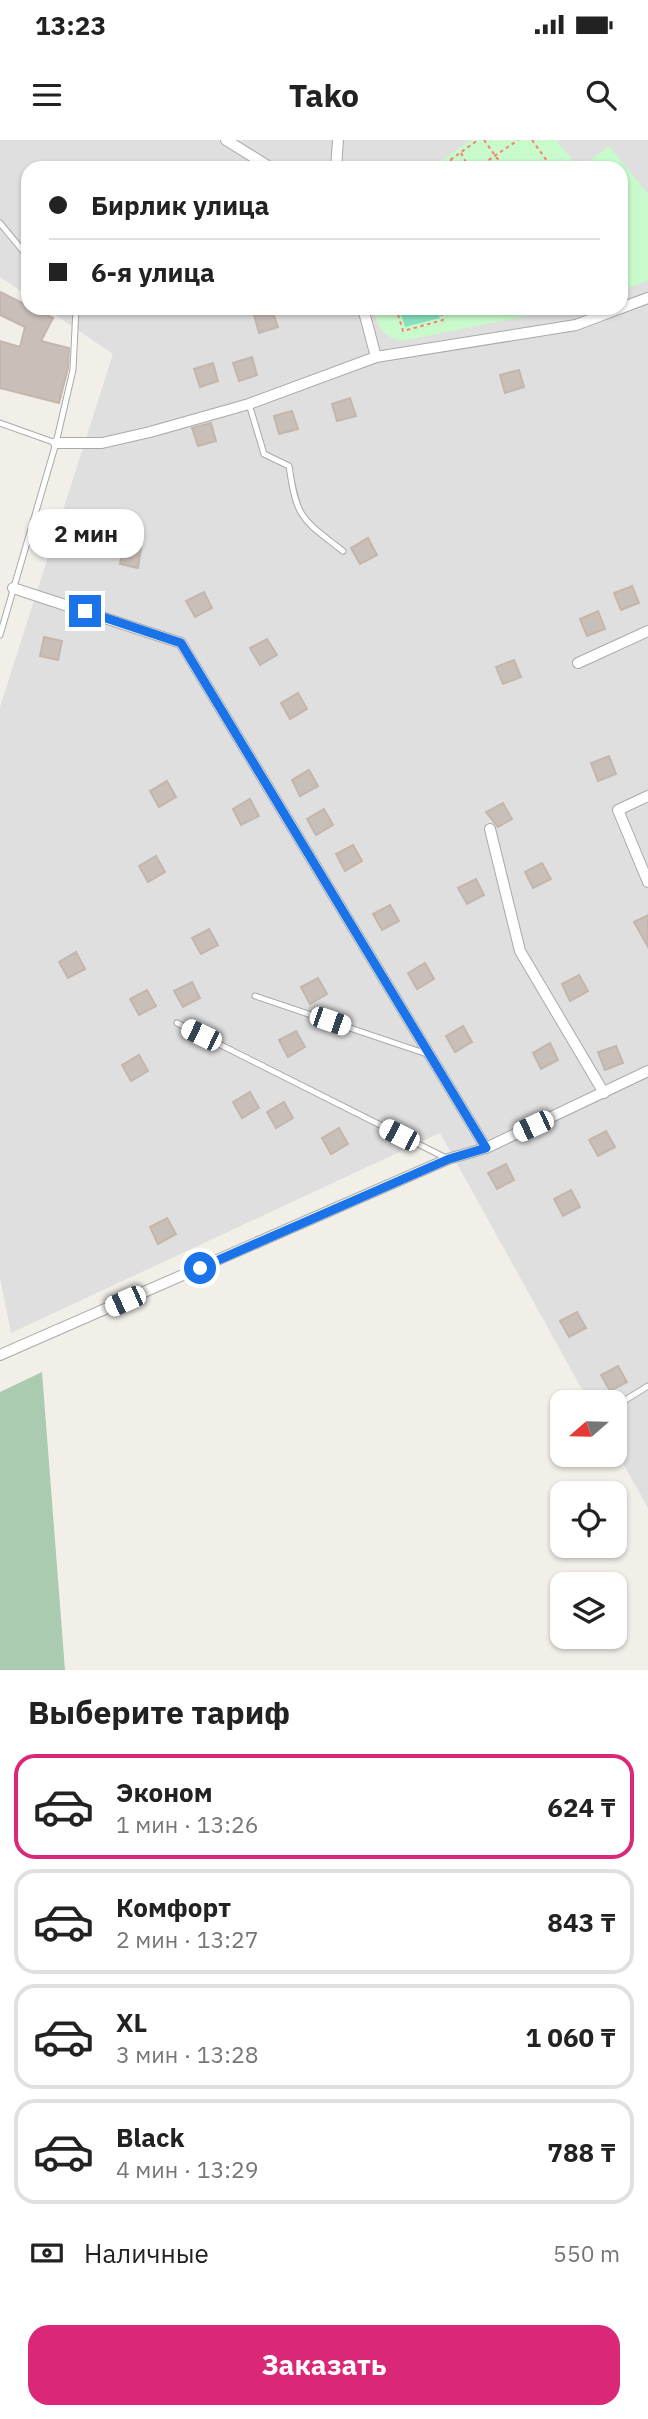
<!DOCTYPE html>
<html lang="ru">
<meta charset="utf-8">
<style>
:root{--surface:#fff;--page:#f6f6f6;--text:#222;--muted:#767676;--line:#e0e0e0;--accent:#db2777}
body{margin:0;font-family:"IBM Plex Sans",sans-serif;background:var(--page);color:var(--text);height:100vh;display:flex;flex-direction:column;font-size:26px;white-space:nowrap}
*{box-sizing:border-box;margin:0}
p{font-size:23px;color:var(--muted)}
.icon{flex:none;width:38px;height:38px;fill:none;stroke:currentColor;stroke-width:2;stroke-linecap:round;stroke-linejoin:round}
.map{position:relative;height:1530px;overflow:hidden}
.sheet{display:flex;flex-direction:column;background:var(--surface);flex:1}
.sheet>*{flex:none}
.hud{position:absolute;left:21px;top:21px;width:607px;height:154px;border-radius:21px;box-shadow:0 2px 5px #0004;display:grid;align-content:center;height:154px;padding:0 28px;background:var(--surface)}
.needle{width:46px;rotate:250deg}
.buttons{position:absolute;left:550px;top:1250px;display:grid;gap:14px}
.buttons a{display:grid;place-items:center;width:77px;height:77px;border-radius:14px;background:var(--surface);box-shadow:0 2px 5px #0004;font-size:35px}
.end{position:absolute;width:32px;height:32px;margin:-16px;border:9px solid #1a73e8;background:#fff;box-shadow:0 0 0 4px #fff}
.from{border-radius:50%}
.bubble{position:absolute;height:49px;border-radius:21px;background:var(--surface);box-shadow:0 2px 5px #0004;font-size:23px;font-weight:800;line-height:49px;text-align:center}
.car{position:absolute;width:21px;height:42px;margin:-21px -10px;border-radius:9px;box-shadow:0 0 5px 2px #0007;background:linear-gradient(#fff 24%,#345 0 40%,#fff 0 76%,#345 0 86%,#fff 0)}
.hud b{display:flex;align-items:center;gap:24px;height:66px;font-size:26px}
.hud b+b{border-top:2px solid var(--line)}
.hud i{width:18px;height:18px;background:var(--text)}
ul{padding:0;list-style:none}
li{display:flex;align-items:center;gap:21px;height:105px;margin:0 14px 10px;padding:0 14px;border:4px solid var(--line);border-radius:21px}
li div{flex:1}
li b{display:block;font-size:26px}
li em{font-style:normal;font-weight:800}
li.current{border-color:var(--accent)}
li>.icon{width:63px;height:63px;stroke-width:1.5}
h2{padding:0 28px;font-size:32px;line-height:84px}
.pay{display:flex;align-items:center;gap:18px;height:77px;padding:0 28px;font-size:26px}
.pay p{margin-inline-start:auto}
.button{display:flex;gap:14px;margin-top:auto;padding:14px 28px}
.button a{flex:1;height:80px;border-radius:21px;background:var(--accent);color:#fff;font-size:28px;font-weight:800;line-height:80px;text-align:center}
.status{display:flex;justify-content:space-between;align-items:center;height:49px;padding:0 35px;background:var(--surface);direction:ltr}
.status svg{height:19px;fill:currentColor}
header{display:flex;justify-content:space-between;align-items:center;height:91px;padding:0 28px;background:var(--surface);font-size:32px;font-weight:800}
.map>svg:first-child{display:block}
.residential{fill:#e0dfdf}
.cemetery{fill:#aacbaf}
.park{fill:#c8facc}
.pitch{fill:#88e0be}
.building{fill:#c7bfb8;stroke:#c4b6ab;stroke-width:2}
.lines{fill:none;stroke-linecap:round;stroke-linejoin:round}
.service-casing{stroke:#a9a9a9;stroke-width:7}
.minor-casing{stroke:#a9a9a9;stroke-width:12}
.path{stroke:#fa8072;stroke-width:2;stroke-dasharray:3.5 3.5;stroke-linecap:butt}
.service{stroke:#fff;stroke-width:5}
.minor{stroke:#fff;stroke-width:10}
.route{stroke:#1a73e8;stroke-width:9}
</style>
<div class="status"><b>13:23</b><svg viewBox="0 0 49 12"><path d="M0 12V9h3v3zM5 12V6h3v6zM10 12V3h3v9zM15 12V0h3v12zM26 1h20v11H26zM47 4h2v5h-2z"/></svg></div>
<header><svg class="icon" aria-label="menu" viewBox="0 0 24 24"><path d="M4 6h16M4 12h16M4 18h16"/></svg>Tako<svg class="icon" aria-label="search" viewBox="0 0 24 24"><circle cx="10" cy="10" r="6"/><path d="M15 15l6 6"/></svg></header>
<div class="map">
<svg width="648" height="1530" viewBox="0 0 648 1530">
<rect width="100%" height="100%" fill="#f2efe9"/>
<path class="residential" d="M0,0H648V1368L614,1307V1262H589L440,993L11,1193L0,1138V567L113,214L45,168H621V28H28V156L0,137Z"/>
<path class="cemetery" d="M42,1232L65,1530H0V1252Z"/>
<g class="park">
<path d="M471,0H556L579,28H431Z"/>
<path d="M609,6L648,54V141L621,150V28H580Z"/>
<path d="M373,168H567L401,201C382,196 378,187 373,168Z"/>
</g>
<path class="pitch" d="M399,168H437L440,178L405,187Z"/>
<g class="building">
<path d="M0,152L53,178L41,201L69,208L68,228L59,263L0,248V201L20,207L25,187L0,175Z"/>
<path d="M272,170L278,187L259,193L254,175Z"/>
<path d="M252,217L257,235L239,241L233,223Z"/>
<path d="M213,223L218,241L200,247L194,229Z"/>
<path d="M519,230L524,247L505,253L500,235Z"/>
<path d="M350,258L356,276L337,281L332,264Z"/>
<path d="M292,271L298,289L279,294L274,276Z"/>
<path d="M211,283L216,301L198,306L192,288Z"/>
<path d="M368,398L377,415L360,424L351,408Z"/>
<path d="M123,405L141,408L138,428L120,424Z"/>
<path d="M632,446L639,463L621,470L614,453Z"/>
<path d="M204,452L212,468L195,477L186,461Z"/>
<path d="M598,471L605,489L587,496L580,479Z"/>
<path d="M44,497L62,501L58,520L40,516Z"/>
<path d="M267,499L277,515L260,525L250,508Z"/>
<path d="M514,520L521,537L503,544L496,527Z"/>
<path d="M298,553L307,569L290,579L281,563Z"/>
<path d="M609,616L616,634L598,641L591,623Z"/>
<path d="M309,630L318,646L300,656L292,640Z"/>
<path d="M167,641L176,657L159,667L150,651Z"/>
<path d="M250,659L259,676L241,685L233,669Z"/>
<path d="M503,663L512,679L498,687L486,672Z"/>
<path d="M324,669L333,685L316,695L307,679Z"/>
<path d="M353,705L362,721L345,731L336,714Z"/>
<path d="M156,716L165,732L148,742L139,726Z"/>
<path d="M542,723L551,739L533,748L525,732Z"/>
<path d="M476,739L484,755L467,764L458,748Z"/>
<path d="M390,765L399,781L382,790L373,774Z"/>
<path d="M648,775V807L634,782Z"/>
<path d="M209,789L218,805L201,814L192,798Z"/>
<path d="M76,812L85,829L68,838L59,822Z"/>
<path d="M425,823L434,839L417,849L408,833Z"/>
<path d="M579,835L588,851L570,861L562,844Z"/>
<path d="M318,838L327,854L310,864L301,847Z"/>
<path d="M192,842L200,858L183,867L174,851Z"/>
<path d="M147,850L156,866L139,875L130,859Z"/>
<path d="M463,886L472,902L455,912L446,896Z"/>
<path d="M296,891L305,907L288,917L279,900Z"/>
<path d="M550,903L558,920L541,929L533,913Z"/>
<path d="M616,906L623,923L605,930L598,912Z"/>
<path d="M139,915L148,931L131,941L122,925Z"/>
<path d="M250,952L259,968L242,978L233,962Z"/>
<path d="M284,962L293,978L276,988L267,972Z"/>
<path d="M339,988L348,1004L331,1014L322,998Z"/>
<path d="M606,991L615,1007L598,1016L589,1000Z"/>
<path d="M506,1024L514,1040L497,1049L488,1033Z"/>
<path d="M571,1050L580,1067L563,1076L554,1059Z"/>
<path d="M167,1078L176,1094L158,1104L150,1087Z"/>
<path d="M577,1172L586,1188L569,1197L560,1181Z"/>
<path d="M618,1226L627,1242L610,1251L601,1235Z"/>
</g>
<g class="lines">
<defs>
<g id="service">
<path d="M0,83L28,117"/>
<path d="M249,264L264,314L289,326C297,380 302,379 343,411"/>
<path d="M0,283L56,303"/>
<path d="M0,495L56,303L73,230L76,168"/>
<path d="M255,856L427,914"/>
<path d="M177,883L446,1018"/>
<path d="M614,1267L648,1246"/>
</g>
<g id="minor">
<path d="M226,0L271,28"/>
<path d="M336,28L338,0"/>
<path d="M363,168L376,217"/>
<path d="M621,168L648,158"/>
<path d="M56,303H102L150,292L249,264L376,217L576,185L621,168"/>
<path d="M13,448L181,503L486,1008"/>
<path d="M578,523L648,491"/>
<path d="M648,656L618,670L648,742"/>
<path d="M490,689L520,811L604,953"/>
<path d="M0,1215L448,1019L486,1008L648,931"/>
</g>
</defs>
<use href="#service" class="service-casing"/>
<use href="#minor" class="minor-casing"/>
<g class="path">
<path d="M484,0L504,28"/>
<path d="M532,0L552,28"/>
<path d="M461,13L469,28"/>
<path d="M439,28L478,0"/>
<path d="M450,28L451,19"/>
<path d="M477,28L518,0"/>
<path d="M396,168L403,191L443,180L440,168"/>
<path d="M442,171L452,168"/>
</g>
<use href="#service" class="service"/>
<use href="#minor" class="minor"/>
</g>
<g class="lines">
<path class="route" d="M85,471L181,503L486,1008L449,1019L200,1128"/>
</g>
</svg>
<div class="buttons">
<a><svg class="needle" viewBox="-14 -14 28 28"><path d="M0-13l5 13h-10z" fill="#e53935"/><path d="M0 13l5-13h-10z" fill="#767676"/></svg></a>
<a><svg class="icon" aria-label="locate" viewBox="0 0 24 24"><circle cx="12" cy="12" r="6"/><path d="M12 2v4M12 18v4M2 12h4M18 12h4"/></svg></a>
<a><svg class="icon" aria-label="layers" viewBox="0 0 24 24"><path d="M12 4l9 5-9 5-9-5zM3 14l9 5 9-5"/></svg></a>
</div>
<i class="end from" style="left:200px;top:1128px"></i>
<i class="end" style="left:85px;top:471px"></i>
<div class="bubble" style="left:28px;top:369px;width:116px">2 мин</div>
<i class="car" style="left:330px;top:881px;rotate:109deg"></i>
<i class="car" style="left:201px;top:895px;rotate:296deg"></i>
<i class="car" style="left:533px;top:986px;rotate:245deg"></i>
<i class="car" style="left:399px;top:995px;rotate:297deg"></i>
<i class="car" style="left:125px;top:1161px;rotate:246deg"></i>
<div class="hud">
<b><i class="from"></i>Бирлик улица</b>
<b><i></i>6-я улица</b>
</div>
</div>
<section class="sheet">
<h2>Выберите тариф</h2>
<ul>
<li class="current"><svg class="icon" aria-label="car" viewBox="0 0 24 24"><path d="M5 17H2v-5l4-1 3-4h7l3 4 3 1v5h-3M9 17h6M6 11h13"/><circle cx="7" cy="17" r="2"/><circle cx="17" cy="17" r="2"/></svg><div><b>Эконом</b><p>1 мин · 13:26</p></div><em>624 ₸</em></li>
<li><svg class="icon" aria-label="car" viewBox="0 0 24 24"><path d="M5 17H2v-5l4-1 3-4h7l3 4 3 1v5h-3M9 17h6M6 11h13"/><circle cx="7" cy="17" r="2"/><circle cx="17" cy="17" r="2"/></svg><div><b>Комфорт</b><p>2 мин · 13:27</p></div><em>843 ₸</em></li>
<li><svg class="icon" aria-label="car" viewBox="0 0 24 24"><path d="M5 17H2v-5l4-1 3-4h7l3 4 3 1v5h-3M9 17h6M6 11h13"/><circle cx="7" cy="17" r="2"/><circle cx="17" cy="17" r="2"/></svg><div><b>XL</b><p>3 мин · 13:28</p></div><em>1 060 ₸</em></li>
<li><svg class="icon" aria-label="car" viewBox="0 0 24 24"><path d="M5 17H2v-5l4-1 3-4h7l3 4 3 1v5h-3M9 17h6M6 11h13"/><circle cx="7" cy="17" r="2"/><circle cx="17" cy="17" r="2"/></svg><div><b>Black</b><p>4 мин · 13:29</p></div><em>788 ₸</em></li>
</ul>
<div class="pay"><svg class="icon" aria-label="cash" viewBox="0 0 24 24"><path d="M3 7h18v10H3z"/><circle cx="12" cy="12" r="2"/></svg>Наличные<p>550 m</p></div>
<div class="button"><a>Заказать</a></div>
</section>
